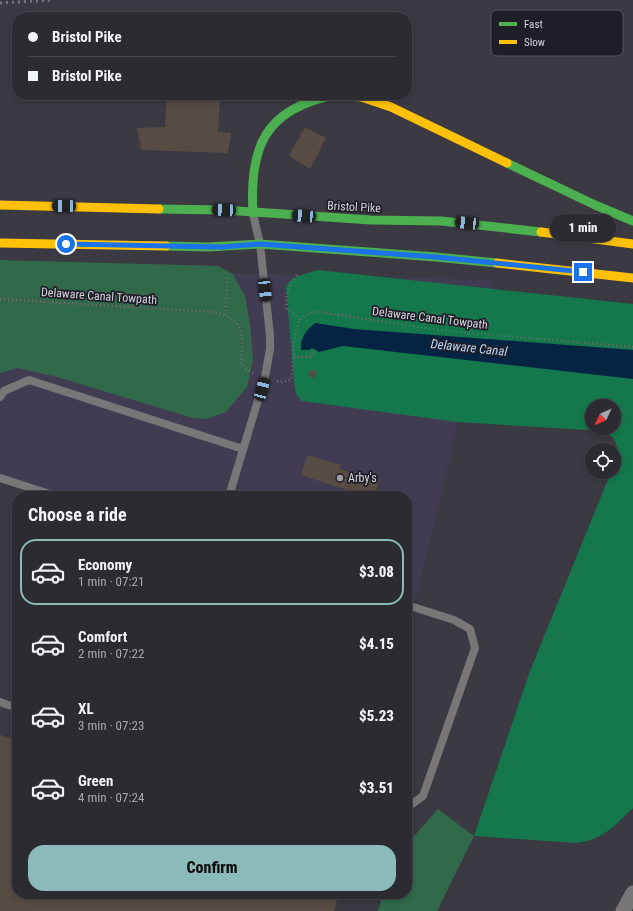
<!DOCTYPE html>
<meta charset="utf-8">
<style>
:root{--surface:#2c2b32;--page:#34333a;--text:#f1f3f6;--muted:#a6a7ac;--line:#48474d;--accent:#8bbbb9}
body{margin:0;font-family:"Roboto Condensed",sans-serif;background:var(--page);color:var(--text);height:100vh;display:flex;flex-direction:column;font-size:15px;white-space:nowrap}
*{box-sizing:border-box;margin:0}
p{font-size:13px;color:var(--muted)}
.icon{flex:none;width:22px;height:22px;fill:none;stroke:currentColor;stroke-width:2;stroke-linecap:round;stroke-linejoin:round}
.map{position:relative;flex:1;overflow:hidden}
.drawer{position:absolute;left:12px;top:491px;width:400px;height:408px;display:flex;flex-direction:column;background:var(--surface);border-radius:16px;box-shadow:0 2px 6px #0003,0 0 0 1px var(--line)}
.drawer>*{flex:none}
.top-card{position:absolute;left:12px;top:12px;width:400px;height:88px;border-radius:16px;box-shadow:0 2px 6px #0003,0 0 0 1px var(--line);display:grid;align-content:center;height:88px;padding:0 16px;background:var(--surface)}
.needle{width:26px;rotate:226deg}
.fabs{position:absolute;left:585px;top:399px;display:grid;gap:8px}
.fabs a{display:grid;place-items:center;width:36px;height:36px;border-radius:50%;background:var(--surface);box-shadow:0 2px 6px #0003,0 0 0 1px var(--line);font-size:20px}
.end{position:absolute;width:18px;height:18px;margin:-9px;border:5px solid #1a73e8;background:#fff;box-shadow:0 0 0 2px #fff}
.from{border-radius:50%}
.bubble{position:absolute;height:28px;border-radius:14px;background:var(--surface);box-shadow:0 2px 6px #0003,0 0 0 1px var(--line);font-size:13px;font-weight:800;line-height:28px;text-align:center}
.car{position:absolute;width:12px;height:24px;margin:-12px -6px;border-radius:5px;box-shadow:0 0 3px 1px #0007;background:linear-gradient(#222 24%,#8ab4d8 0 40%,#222 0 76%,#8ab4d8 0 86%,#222 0)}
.top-card b{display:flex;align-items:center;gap:14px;height:38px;font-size:15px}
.top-card b+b{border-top:1px solid var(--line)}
.top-card i{width:10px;height:10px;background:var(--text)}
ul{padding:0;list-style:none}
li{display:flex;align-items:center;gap:12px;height:66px;margin:0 8px 6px;padding:0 8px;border:2px solid transparent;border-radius:16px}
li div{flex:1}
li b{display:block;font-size:15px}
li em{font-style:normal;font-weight:800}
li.current{border-color:var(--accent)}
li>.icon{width:36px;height:36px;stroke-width:1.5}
h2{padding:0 16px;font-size:18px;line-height:48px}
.button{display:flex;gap:8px;margin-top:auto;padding:8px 16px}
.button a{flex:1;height:46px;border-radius:16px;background:var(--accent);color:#111;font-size:16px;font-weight:800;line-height:46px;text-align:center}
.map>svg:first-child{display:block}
.built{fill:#413c52}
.green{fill:#31694b}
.forest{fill:#14784c;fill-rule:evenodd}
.water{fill:#052444}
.building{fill:#564c44}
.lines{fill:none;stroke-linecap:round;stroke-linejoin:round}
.path{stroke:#706e71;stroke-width:2.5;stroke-dasharray:1 3;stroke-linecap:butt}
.lane{stroke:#797678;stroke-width:8}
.street{stroke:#797678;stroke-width:15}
.fast{stroke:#4caf50;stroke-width:9}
.slow{stroke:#ffc107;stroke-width:9}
.rail{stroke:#78767a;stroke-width:3;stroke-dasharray:2 4;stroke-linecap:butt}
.route{stroke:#1a73e8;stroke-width:5}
.poi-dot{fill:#9f9ea7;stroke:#1f1d25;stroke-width:1.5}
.labels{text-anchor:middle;stroke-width:3.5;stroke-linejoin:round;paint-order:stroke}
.street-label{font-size:12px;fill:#d5d4de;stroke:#1f1d25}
.poi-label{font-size:12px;fill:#d5d4de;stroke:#1f1d25;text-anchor:start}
.water-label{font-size:13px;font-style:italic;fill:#b5d6fa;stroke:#1f1d25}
.key{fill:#1f1d25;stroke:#56545c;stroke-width:1}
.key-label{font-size:11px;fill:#d5d4de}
</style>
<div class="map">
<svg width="633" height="911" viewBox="0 0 633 911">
<rect width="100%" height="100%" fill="#3b3942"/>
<path class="built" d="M0,267L492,280L416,599L407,596V496H69L0,475Z"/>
<g class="green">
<path d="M0,260L218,266L233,274L245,296L250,324L253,360L247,387L226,412L207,419L193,418L57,377L17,368L0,373Z"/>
<path d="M438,809L474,836L437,911H378L383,894H407V844Z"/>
</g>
<path class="forest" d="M317,270L633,304V808C614,826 602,841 575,843L474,836L530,671L611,472H614V465L619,453L614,438L602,431L457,422L302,401L298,397L295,390L286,286C292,276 306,274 317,270ZM592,406H614V428H592Z"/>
<path class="water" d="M315,323L354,329L633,350V379L343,346L319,352L312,348L309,350H301C300,337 306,331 315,323Z"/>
<g class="building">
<path d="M167,95H220L218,132L231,133L228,153L141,150L137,128L165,127Z"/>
<path d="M305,127L326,138L310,169L289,156Z"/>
<path d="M309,370H316V378L309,377Z"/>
<path d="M307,455L341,465L340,469L379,481L375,496H365L301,475Z"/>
<path d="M0,735L17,740V894H339L334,911H0Z"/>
</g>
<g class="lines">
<g class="path">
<path d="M297,275C287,287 285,294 287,309L301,320"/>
<path d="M0,299L212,312C246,319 243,335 241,365L249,371L255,374"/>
<path d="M225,315L228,275"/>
<path d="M294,357H311L315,349"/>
<path d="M277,381L280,382L291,380C295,363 290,322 307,314C310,312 316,312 320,312L446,331L633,347"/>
</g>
<g class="lane">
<path d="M0,397L4,391L29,380L243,449"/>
<path d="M0,478L56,496"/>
<path d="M229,496L265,377L270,349V335L260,244L253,214"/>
<path d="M407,605L454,620L470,629L475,648L423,796L409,806H407"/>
<path d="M0,702L17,708"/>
</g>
<path class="street" d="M623,911L633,893"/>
<g class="fast">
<path d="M507,163L595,205L633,221"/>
<path d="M159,209L224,210L371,220L441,221L541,232"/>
<path d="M253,213C249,147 265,109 334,95"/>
<path d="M166,246L208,247L260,244L436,257L497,263"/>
</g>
<g class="slow">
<path d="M334,95L361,97L391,107L507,163"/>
<path d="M0,205L159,209"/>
<path d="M541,232L633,244"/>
<path d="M0,243L166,246"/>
<path d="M497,263L633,278"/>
</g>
<path class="rail" d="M0,3L51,0"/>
</g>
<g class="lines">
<path class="route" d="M66,244L222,247L260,244L436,257L583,272"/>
</g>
<circle class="poi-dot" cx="340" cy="478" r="4"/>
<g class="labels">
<g class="street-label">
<text transform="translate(354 207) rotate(3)" y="4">Bristol Pike</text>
<text transform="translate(99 296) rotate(4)" y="4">Delaware Canal Towpath</text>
<text transform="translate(430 318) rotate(7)" y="4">Delaware Canal Towpath</text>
</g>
<g class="poi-label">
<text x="348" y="482">Arby's</text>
</g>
<g class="water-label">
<text transform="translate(469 347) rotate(6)" y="5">Delaware Canal</text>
</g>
</g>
<rect x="491" y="10" width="132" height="46" rx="6" class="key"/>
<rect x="499" y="22" width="18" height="4" fill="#4caf50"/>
<rect x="499" y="40" width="18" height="4" fill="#ffc107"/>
<g class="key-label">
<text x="524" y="28">Fast</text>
<text x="524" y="46">Slow</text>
</g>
</svg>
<div class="fabs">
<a><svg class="needle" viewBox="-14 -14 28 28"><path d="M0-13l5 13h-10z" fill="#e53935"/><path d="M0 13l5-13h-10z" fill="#a6a7ac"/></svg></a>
<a><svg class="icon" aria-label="locate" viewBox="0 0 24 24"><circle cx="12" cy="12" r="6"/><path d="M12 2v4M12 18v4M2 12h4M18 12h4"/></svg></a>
</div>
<i class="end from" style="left:66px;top:244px"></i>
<i class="end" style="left:583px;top:272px"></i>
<div class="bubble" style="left:550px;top:214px;width:66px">1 min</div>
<i class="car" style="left:64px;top:206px;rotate:271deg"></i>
<i class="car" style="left:224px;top:210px;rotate:272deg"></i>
<i class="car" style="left:304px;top:216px;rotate:274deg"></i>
<i class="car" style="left:467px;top:223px;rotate:276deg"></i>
<i class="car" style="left:265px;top:290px;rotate:174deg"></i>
<i class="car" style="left:262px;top:389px;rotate:15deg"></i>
<div class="top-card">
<b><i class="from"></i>Bristol Pike</b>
<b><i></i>Bristol Pike</b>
</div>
<section class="drawer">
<h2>Choose a ride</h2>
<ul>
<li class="current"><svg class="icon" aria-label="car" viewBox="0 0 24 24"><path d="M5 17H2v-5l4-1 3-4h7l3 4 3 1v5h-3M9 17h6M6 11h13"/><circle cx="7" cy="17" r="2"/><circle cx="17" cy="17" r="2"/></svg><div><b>Economy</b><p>1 min · 07:21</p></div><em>$3.08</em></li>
<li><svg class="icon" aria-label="car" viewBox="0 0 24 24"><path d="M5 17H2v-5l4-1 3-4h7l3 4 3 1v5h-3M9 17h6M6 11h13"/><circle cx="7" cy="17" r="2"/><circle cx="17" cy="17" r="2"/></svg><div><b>Comfort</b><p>2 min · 07:22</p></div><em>$4.15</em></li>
<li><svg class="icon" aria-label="car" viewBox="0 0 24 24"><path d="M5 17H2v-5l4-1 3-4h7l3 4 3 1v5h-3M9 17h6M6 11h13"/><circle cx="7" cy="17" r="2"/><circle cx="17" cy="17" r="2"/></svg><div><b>XL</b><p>3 min · 07:23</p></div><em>$5.23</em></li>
<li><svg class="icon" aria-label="car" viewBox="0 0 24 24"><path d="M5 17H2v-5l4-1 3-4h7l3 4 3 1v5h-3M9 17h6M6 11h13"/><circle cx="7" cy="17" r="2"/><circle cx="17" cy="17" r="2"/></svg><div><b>Green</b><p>4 min · 07:24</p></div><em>$3.51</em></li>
</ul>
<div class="button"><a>Confirm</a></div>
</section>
</div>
